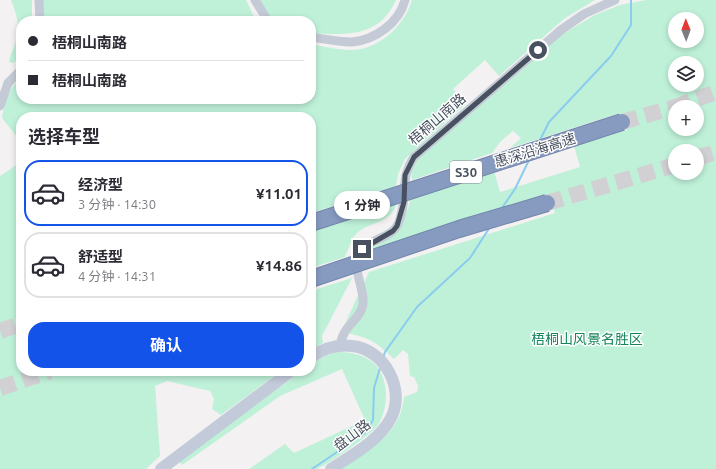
<!DOCTYPE html>
<html lang="zh">
<meta charset="utf-8">
<style>
:root{--surface:#fff;--page:#f7f7f7;--text:#2b2b33;--muted:#7c7c81;--line:#e1e1e2;--accent:#1453ea}
body{margin:0;font-family:Ubuntu,"Noto Sans SC",sans-serif;background:var(--page);color:var(--text);height:100vh;display:flex;flex-direction:column;font-size:15px;white-space:nowrap}
*{box-sizing:border-box;margin:0}
p{font-size:13px;color:var(--muted)}
.icon{flex:none;width:22px;height:22px;fill:none;stroke:currentColor;stroke-width:2;stroke-linecap:round;stroke-linejoin:round}
.map{position:relative;flex:1;overflow:hidden}
.side{position:absolute;left:16px;top:112px;width:300px;height:264px;display:flex;flex-direction:column;background:var(--surface);border-radius:16px;box-shadow:0 2px 6px #0003}
.side>*{flex:none}
.guide{position:absolute;left:16px;top:16px;width:300px;height:88px;border-radius:16px;box-shadow:0 2px 6px #0003;display:grid;align-content:center;height:88px;padding:0 12px;background:var(--surface)}
.needle{width:26px;rotate:359deg}
.fabs{position:absolute;left:668px;top:12px;display:grid;gap:8px}
.fabs a{display:grid;place-items:center;width:36px;height:36px;border-radius:50%;background:var(--surface);box-shadow:0 2px 6px #0003;font-size:20px}
.end{position:absolute;width:18px;height:18px;margin:-9px;border:5px solid #48515f;background:#fff;box-shadow:0 0 0 2px #fff}
.from{border-radius:50%}
.bubble{position:absolute;height:28px;border-radius:14px;background:var(--surface);box-shadow:0 2px 6px #0003;font-size:13px;font-weight:700;line-height:28px;text-align:center}
.guide b{display:flex;align-items:center;gap:14px;height:38px;font-size:15px}
.guide b+b{border-top:1px solid var(--line)}
.guide i{width:10px;height:10px;background:var(--text)}
ul{padding:0;list-style:none}
li{display:flex;align-items:center;gap:12px;height:66px;margin:0 8px 6px;padding:0 4px;border:2px solid var(--line);border-radius:16px}
li div{flex:1}
li b{display:block;font-size:15px}
li em{font-style:normal;font-weight:700}
li.active{border-color:var(--accent)}
li>.icon{width:36px;height:36px;stroke-width:1.5}
h2{padding:0 12px;font-size:18px;line-height:48px}
.button{display:flex;gap:8px;margin-top:auto;padding:8px 12px}
.button a{flex:1;height:46px;border-radius:16px;background:var(--accent);color:#fff;font-size:16px;font-weight:700;line-height:46px;text-align:center}
.map>svg:first-child{display:block}
.green{fill:#bff1d9;fill-rule:evenodd}
.lines{fill:none;stroke-linecap:round;stroke-linejoin:round}
.stream{stroke:#8bccef;stroke-width:2}
.motorway-tunnel{stroke:#d1d1d4;stroke-width:16;stroke-dasharray:16 8;stroke-linecap:butt}
.minor{stroke:#c4cbd6;stroke-width:9}
.secondary{stroke:#c3cbda;stroke-width:12}
.motorway-bridge-casing{stroke:#7386ac;stroke-width:18;stroke-linecap:butt}
.motorway-bridge{stroke:#879bc1;stroke-width:16}
.route{stroke:#48515f;stroke-width:5}
.labels{text-anchor:middle;stroke-width:3;stroke-linejoin:round;paint-order:stroke}
.shield{fill:#fff;stroke:#7f858f;stroke-width:1}
.shield-label{font-size:13px;font-weight:bold;fill:#48515f}
.street-label{font-size:14px;fill:#48515f;stroke:#fff}
.park-label{font-size:14px;fill:#15845c;stroke:#fff}
</style>
<div class="map">
<svg width="716" height="469" viewBox="0 0 716 469">
<rect width="100%" height="100%" fill="#f3f1f1"/>
<g class="green">
<path d="M11,0H32V21H21V57L13,63L9,62C10,55 13,50 15,44C21,29 17,15 11,0Z"/>
<path d="M43,0H246L256,21H44Z"/>
<path d="M260,0H396C379,38 346,35 311,33V21H273L265,10Z"/>
<path d="M412,0H595L565,18L499,76L485,60L453,89L466,104L405,159L398,174L396,186L311,213V117H21V142L2,118C5,101 8,89 21,78V99H311V44C327,47 344,52 361,49C385,44 405,23 412,0Z"/>
<path d="M646,0H716V469H341C369,450 401,434 404,397L417,392L418,386L414,377L410,376L408,354L403,350L394,359C376,341 366,336 341,332L369,272L555,213L550,196L358,256L361,244C382,229 408,228 410,198L494,171L500,192L580,167L574,146L627,130L620,113L510,148L521,138L513,131L501,141L492,153L412,180C411,171 413,166 419,158L556,38L595,15L620,5ZM675,19H697V41H675ZM675,63H697V85H675ZM675,107H697V129H675ZM675,151H697V173H675Z"/>
<path d="M21,162V371H281L221,415L212,409L214,399L210,391L167,381L155,386L160,456L146,469H0V176Z"/>
<path d="M397,202C392,224 369,221 356,234C351,240 348,250 345,257L311,268V230Z"/>
<path d="M352,278L322,336L323,343L311,349V291Z"/>
<path d="M339,352C367,353 384,364 386,393C386,404 384,416 378,425C373,433 325,467 316,469C311,469 303,469 298,469C281,469 265,469 249,469L285,444L294,453L365,420L342,369L280,396L182,465L178,460L302,371H311V364L327,355Z"/>
</g>
<g class="lines">
<g class="stream">
<path d="M539,142L549,122L611,56L631,25V0"/>
<path d="M502,208L515,189L530,158"/>
<path d="M383,358L385,352L417,307L470,258L490,227"/>
<path d="M312,469L365,433L373,420L374,388L380,368"/>
</g>
<g class="motorway-tunnel">
<path d="M675,107L716,92"/>
<path d="M622,122L675,107"/>
<path d="M697,158L716,152"/>
<path d="M547,203L675,165"/>
<path d="M0,331L21,324"/>
<path d="M0,388L50,371"/>
</g>
<g class="minor">
<path d="M39,0L40,21"/>
<path d="M255,0L268,21"/>
<path d="M311,37C324,39 338,42 352,42C375,40 399,23 405,0"/>
<path d="M0,106L8,83L21,70"/>
<path d="M340,346C343,324 361,320 363,304C365,287 349,265 361,250C370,239 392,238 398,224C409,200 398,181 414,157L561,30L584,14L615,0"/>
</g>
<g class="secondary">
<path d="M311,357C323,349 337,344 352,346C384,349 406,389 391,418C379,441 352,455 331,469"/>
<path d="M161,469L291,371"/>
</g>
<defs>
<g id="motorway-bridge">
<path d="M311,223L622,122"/>
<path d="M311,279L459,229L547,203"/>
</g>
</defs>
<use href="#motorway-bridge" class="motorway-bridge-casing"/>
<use href="#motorway-bridge" class="motorway-bridge"/>
</g>
<g class="lines">
<path class="route" d="M362,249L393,231L397,226L404,202L405,175L414,157L538,50"/>
</g>
<g class="labels">
<rect class="shield" x="450" y="161" width="32" height="22" rx="3"/>
<g class="shield-label">
<text x="466" y="177">S30</text>
</g>
<g class="street-label">
<text transform="translate(437 119) rotate(-41)" y="5">梧桐山南路</text>
<text transform="translate(535 150) rotate(-17)" y="5">惠深沿海高速</text>
<text transform="translate(352 435) rotate(-37)" y="5">盘山路</text>
</g>
<g class="park-label">
<text x="587" y="344">梧桐山风景名胜区</text>
</g>
</g>
</svg>
<div class="fabs">
<a><svg class="needle" viewBox="-14 -14 28 28"><path d="M0-13l5 13h-10z" fill="#e53935"/><path d="M0 13l5-13h-10z" fill="#7c7c81"/></svg></a>
<a><svg class="icon" aria-label="layers" viewBox="0 0 24 24"><path d="M12 4l9 5-9 5-9-5zM3 14l9 5 9-5"/></svg></a>
<a>+</a>
<a>−</a>
</div>
<i class="end from" style="left:538px;top:50px"></i>
<i class="end" style="left:362px;top:249px"></i>
<div class="bubble" style="left:334px;top:191px;width:56px">1 分钟</div>
<div class="guide">
<b><i class="from"></i>梧桐山南路</b>
<b><i></i>梧桐山南路</b>
</div>
<section class="side">
<h2>选择车型</h2>
<ul>
<li class="active"><svg class="icon" aria-label="car" viewBox="0 0 24 24"><path d="M5 17H2v-5l4-1 3-4h7l3 4 3 1v5h-3M9 17h6M6 11h13"/><circle cx="7" cy="17" r="2"/><circle cx="17" cy="17" r="2"/></svg><div><b>经济型</b><p>3 分钟 · 14:30</p></div><em>¥11.01</em></li>
<li><svg class="icon" aria-label="car" viewBox="0 0 24 24"><path d="M5 17H2v-5l4-1 3-4h7l3 4 3 1v5h-3M9 17h6M6 11h13"/><circle cx="7" cy="17" r="2"/><circle cx="17" cy="17" r="2"/></svg><div><b>舒适型</b><p>4 分钟 · 14:31</p></div><em>¥14.86</em></li>
</ul>
<div class="button"><a>确认</a></div>
</section>
</div>
